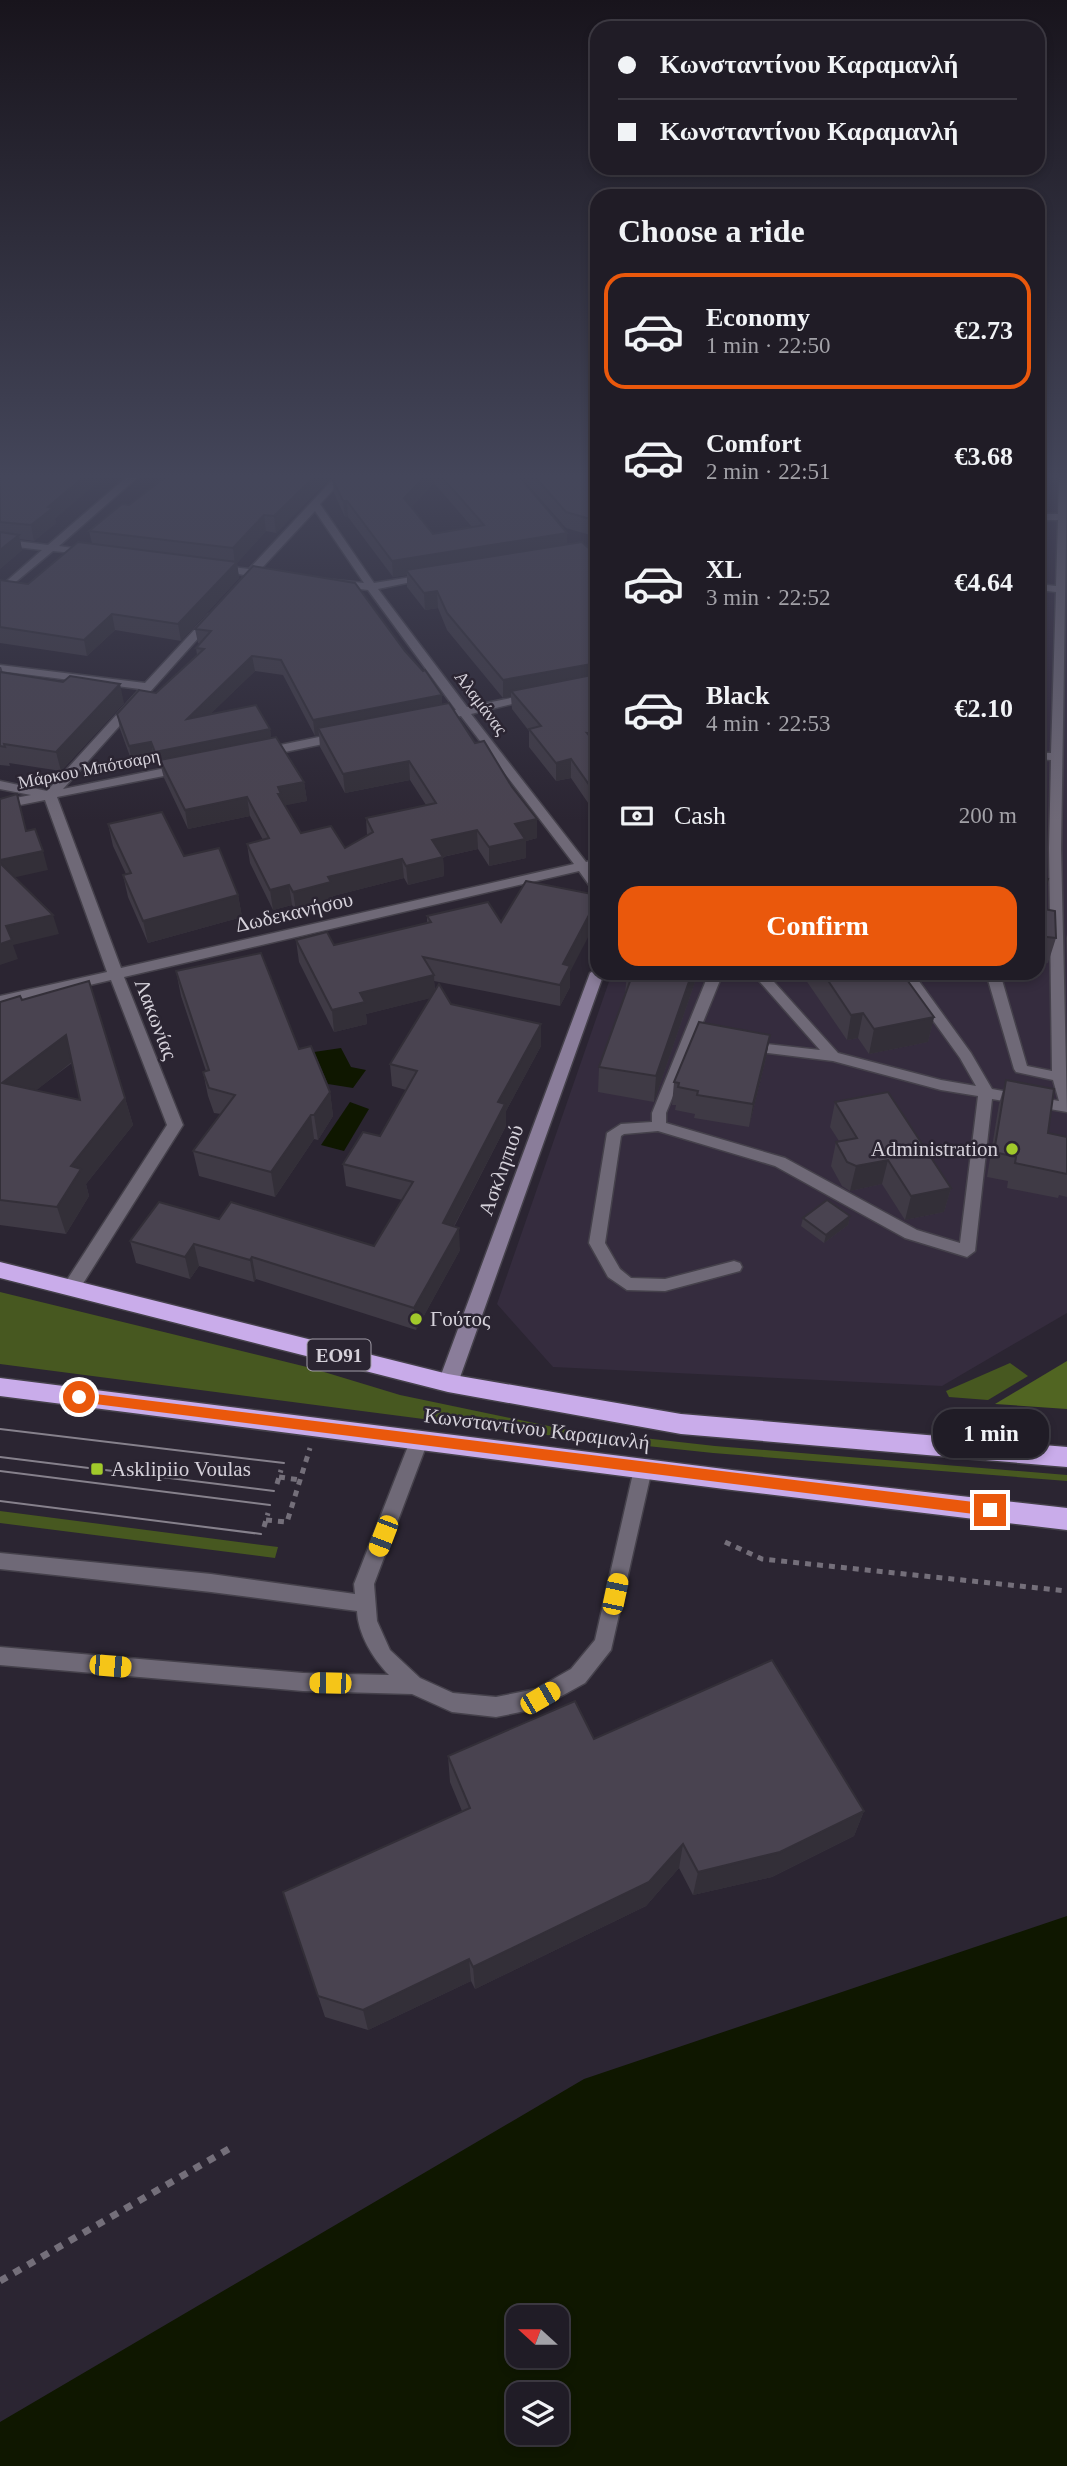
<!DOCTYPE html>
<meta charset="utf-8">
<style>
:root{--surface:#201c26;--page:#28252e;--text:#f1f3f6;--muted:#a2a1a7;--line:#3d3a43;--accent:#ea580c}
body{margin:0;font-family:Georgia,serif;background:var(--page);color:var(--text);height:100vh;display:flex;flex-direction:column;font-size:26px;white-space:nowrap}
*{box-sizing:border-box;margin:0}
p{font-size:23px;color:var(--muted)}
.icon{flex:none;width:38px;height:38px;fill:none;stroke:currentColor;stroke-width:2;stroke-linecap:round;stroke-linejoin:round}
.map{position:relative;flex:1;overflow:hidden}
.details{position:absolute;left:590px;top:189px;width:455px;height:791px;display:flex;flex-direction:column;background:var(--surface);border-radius:21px;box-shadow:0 4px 10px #0003,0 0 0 2px var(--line)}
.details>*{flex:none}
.guide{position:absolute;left:590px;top:21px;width:455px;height:154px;border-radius:21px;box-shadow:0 4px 10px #0003,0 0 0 2px var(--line);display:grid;align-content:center;height:154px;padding:0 28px;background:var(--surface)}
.needle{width:46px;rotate:291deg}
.fabs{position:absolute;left:506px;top:2305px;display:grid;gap:14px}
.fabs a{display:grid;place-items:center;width:63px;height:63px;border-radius:14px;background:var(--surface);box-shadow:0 4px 10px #0003,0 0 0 2px var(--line);font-size:35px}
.end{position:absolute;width:32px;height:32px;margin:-16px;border:9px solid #ea580c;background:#fff;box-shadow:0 0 0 4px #fff}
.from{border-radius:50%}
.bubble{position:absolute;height:49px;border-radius:21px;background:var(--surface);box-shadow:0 4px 10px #0003,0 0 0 2px var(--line);font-size:23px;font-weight:800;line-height:49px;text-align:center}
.car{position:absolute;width:21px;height:42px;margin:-21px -10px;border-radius:9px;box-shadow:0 0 5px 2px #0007;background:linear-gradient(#f5c518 24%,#345 0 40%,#f5c518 0 76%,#345 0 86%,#f5c518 0)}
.guide b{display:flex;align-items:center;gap:24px;height:66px;font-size:26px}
.guide b+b{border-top:2px solid var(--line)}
.guide i{width:18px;height:18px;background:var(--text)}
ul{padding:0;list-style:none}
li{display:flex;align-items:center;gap:21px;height:116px;margin:0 14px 10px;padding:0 14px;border:4px solid transparent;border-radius:21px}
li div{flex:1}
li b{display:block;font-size:26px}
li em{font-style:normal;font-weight:800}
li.selected{border-color:var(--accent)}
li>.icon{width:63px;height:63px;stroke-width:1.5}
h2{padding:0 28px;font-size:32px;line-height:84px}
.pay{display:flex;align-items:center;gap:18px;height:77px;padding:0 28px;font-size:26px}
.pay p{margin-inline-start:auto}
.cta{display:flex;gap:14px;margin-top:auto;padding:14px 28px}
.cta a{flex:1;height:80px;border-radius:21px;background:var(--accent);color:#fff;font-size:28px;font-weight:800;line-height:80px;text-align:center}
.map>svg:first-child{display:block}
.built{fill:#352c3e}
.green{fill:#475820}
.forest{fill:#516522}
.water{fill:#0f1700;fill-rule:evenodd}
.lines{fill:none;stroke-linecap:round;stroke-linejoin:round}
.lane-casing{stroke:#45414b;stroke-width:3}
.street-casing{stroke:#45414b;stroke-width:3}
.secondary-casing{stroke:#45414b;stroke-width:3}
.highway-casing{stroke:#45414b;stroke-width:3}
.path-far1{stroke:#746f7a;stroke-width:5;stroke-dasharray:6 6;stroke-linecap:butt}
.path{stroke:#746f7a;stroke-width:7;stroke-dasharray:8 8;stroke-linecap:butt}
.lane{fill:#6f6977;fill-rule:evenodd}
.street{fill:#6f6977;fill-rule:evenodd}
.secondary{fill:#8a7d9a;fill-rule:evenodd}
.highway{fill:#c9acea;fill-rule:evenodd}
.tram{stroke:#86818c;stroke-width:2}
.wall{fill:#3f3a45;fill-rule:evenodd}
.shaded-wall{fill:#332f38}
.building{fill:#494350;stroke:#332f38;stroke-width:2;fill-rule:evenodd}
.route{fill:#ea580c}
.poi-dot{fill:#a1c92b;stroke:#2b2532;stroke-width:2.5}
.labels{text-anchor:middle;stroke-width:5;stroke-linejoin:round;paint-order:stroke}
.far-street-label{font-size:18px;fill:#d5d1da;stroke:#2b2532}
.shield{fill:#2b2532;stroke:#a29da8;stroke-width:2}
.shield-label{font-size:19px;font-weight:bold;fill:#d5d1da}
.street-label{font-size:21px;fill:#d5d1da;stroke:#2b2532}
.poi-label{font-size:21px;fill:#d5d1da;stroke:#2b2532;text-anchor:start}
</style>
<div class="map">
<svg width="1067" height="2466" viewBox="0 0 1067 2466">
<rect width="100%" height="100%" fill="#2b2532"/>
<path class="built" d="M1038,476H1067V1313L942,1386L553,1367L497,1304L612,973H1038Z"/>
<g class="green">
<path d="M0,1292L311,1368L400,1395L563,1429L715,1446L1067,1475V1481L713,1453L562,1437L0,1364Z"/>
<path d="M1010,1363L1028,1376L988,1400L949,1397L946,1391Z"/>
<path d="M0,1511L278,1547L275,1558L0,1523Z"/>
</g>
<path class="forest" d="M1067,1361V1409L995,1404Z"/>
<g class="water">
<path d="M341,1048L351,1067L366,1070L353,1088L328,1084L314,1052Z"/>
<path d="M350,1102L369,1109L344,1151L321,1145Z"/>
<path d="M1067,1916V2466H0V2422L584,2079ZM556,2317V2356H518V2317ZM556,2394V2432H518V2394Z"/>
</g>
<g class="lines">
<defs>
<g id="lane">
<path d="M1059,476H1067L1061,848L1067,1112L992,1099L975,1251L967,1257L905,1238L775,1166L658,1131L624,1134L621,1136L605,1243L620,1269L631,1278L665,1279L734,1261L740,1263L742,1267L740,1271L665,1291L627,1290L608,1277L589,1243L607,1133L621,1124L652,1122V1113L709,973H723L666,1113V1123L785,1158L917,1230L960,1243L978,1096L941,1090L833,1061L743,1050L741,1047L743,1044L748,1042L820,1050L752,973H766L838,1053L941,1080L976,1086L960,1058L899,973H913L971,1053L992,1089L1059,1101L1053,1080L1016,1072L1014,1069L986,973H1000L1027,1066L1052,1071L1049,848L1051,760L1038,759V753H1051L1056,592L1038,590V584L1056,586L1058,520H1038V514H1058Z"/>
<path d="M419,1434L425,1436L428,1441L374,1584L377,1621L390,1650L420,1678L453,1693L496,1697L536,1689L571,1669L595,1640L634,1469L637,1464L643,1461L649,1464L652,1469L611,1650L585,1683L540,1708L496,1717L452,1712L412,1694L303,1691L0,1665V1647L303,1673L389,1675C373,1659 358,1634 357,1611L211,1592L0,1569V1553L211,1574L355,1594L354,1584L410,1441L413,1436Z"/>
</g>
<g id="street">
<path d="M128,476H139L59,546L94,551V555L53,551L0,595V587L42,550L0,545V539L48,545Z"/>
<path d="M336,476H346L320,504L374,583L430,574L435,577L378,589L467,707L535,693L541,697L471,714L586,862L597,859V867L591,868L597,876V890L592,889L579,871L124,977L183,1125L77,1293H65L62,1288L65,1283L167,1125L111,980L0,1006V996L107,972L45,800L0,809V801L31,795L0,789V781L47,791L140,689L0,671V665L145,683L209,614L218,616L63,789L185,764L189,765V771L57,797L121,968L574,864L461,716L428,721V715L456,710L368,590L330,585V581L334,580L364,583L315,511L260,570L275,573V577L255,576L248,580L243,577L244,575L210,568L215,565L249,569Z"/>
<path d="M597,547V553L569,558L564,555Z"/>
<path d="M343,732L349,736L347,739L261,757L255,753L261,749Z"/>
</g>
<path id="secondary" d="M597,969V973H604L458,1383L455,1388L448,1391L441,1388L438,1383L590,973Z"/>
<g id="highway">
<path d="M0,1262L448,1374L681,1414L1067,1447V1467L681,1434L448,1392L0,1278Z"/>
<path d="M0,1378L732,1470L1067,1508V1530L732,1490L0,1396Z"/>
</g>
</defs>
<use href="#lane" class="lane-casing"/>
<use href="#street" class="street-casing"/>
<use href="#secondary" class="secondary-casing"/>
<use href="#highway" class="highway-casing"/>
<g class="path-far1">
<path d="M279,1477L300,1480"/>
<path d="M277,1484L281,1470"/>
<path d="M266,1520L287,1522L310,1448"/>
<path d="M264,1527L268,1513"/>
<path d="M725,1542L762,1559L1067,1591"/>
</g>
<path class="path" d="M0,2281L234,2146"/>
<use href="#lane" class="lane"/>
<use href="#street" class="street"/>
<use href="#secondary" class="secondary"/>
<use href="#highway" class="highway"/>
<g class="tram">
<path d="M0,1429L284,1463"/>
<path d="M0,1457L274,1491"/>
<path d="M0,1471L270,1505"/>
<path d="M0,1501L261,1534"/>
</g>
</g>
<g class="wall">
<path d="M0,476L55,519L56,523L34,541L20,539L22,550L0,569Z"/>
<path d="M158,476H332L276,533L266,531L237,563L239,578L181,641L115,630L87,656L0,643V580L28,584L92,543L89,531L129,505L159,482Z"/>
<path d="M334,476H519L567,533V544L597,556V816L571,778L556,781L529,747V731L512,709L511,697L503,698L447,630L438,608L425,610L407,587V575L393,577L348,517H345L334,493L332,478ZM434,483L472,527L433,534L411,507Z"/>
<path d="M520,476H597V537L566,528Z"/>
<path d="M195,629L405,651L442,695V704L512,787L537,819V838L526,841V858L489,866L478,849L443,857L444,876L408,885L404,878L333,896V902L296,911L292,905L273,910L250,863L247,844L263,840L250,816L188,829L164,778L161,767H158L154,758L132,762L120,729L117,714L156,693L197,655L196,648L200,644L198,643ZM255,671L283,675L315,736L319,735L320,747L345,793L410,780L426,805L366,818L367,835L345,848L301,833L284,805L307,801L304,782L271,738L270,729L210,714Z"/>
<path d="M0,667H1L3,673L124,703L61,771L9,763L10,766L0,765Z"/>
<path d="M108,824L184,856L238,895L242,917L148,943L128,897L123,875L126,874L113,846Z"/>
<path d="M1038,843L1039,909L1056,938L1048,963L1038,962Z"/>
<path d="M427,916L501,922L570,972V987L560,1006L434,981L435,991L451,1004L541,1024V1046L506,1111V1126L454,1227L460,1250L416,1330L256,1279L254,1282L199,1266L190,1279L136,1263L130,1241L219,1219L374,1246L402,1200L346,1186L343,1164L380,1136L406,1090L392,1086L390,1064L430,998L366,1014L367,1024L334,1032L299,962L296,940L334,945L427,923Z"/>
<path d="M1067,934V966L1066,938Z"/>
<path d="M176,971L299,1049L330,1092L333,1116L318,1140L314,1139L275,1197L199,1176L193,1151L221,1114L214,1113L208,1096L203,1072L206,1071L181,996Z"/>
<path d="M627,973H698L654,1102L598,1092L599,1067L625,995Z"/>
<path d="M801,973H902L934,1017L928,1042L869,1054L858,1038L847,1040Z"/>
<path d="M22,1000L125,1098L133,1125L86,1184L89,1196L66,1234L0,1225V1002ZM72,1063L80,1100L36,1090Z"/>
<path d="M770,1035L766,1058L749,1127L694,1118L695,1114L675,1110L676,1105H672L674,1082Z"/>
<path d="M1006,1080L1048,1133L1067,1137V1197L1059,1195L1058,1198L1007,1188L1008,1181L987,1177L999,1104Z"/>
<path d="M835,1102L951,1188L944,1212L905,1220L882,1184L850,1191L842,1186L831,1166L836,1142L839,1141L830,1127Z"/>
<path d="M850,1216L848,1225L824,1243L801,1226L803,1218Z"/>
<path d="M594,1739L864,1811L854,1836L772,1877L693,1895L679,1868L646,1906L475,1989L471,1981L368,2030L325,2017L291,1915L462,1811L450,1782L448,1756Z"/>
</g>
<g class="shaded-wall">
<path d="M85,476H105L55,519L56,523L34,541L31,525L48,507Z"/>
<path d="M315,476H332L276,533L274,516Z"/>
<path d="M425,476H434V483L405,514L404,498Z"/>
<path d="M343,501H347L348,517H345Z"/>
<path d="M264,515L266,531L237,563L239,578L181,641L178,624L235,564L233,548Z"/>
<path d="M567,533V549L406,570L407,575L393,577L392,561Z"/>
<path d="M19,535L22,550L0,569V550Z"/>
<path d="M437,591L438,608L425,610L424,593Z"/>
<path d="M112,614L115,630L87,656L84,640Z"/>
<path d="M252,656L255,671L190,734L187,719Z"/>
<path d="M597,663V680L511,691V697L503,698V680Z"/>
<path d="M120,684L124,703L61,771L56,752Z"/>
<path d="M442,695V710L318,728L319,735L315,736L313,720Z"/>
<path d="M270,729L272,744L160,760L161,767H158L155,752Z"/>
<path d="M151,742L154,758L132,762L129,746Z"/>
<path d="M571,759V778L556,781V763Z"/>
<path d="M409,761L410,780L345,793L343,774Z"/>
<path d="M304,782L307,801L283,806L280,813L278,787Z"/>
<path d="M247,797L250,816L188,829L185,810Z"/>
<path d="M537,819V838L526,841V858L489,866V847L515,824Z"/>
<path d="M477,830L478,849L433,859L432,840Z"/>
<path d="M43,851L48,870L3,880L0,870V860Z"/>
<path d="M443,857L444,876L408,885L406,866Z"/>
<path d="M402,859L404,878L333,896V902L296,911L293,892L328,877Z"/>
<path d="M1048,879L1041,904L1038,912V906Z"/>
<path d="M289,885L292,905L273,910L270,890Z"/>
<path d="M238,895L242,917L148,943L143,921Z"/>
<path d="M597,900V920L570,972V987L560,1006V985L563,964Z"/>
<path d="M53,915L59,934L13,945L18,959L0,965V944L6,926Z"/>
<path d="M692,973H698L654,1102L656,1076Z"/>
<path d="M434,975L435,997L366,1014L367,1024L334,1032L332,1010L360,993Z"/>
<path d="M863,1013L858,1038L847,1040L851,1015Z"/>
<path d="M934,1017L928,1042L869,1054L874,1029Z"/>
<path d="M541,1024V1046L506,1111V1126L444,1245L443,1223L498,1102Z"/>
<path d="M66,1035L73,1061L12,1110L2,1083Z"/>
<path d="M770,1035L766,1058L749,1127L753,1104Z"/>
<path d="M330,1092L333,1116L318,1140L314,1115Z"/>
<path d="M125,1098L133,1125L86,1184L89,1196L66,1234L57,1207L71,1166Z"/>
<path d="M311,1115L314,1139L275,1197L271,1172Z"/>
<path d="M888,1160L882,1184L850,1191L856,1166Z"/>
<path d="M951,1188L944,1212L905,1220L911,1196Z"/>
<path d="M850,1216L848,1225L824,1243L826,1235Z"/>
<path d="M459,1228L460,1250L416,1330L414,1308Z"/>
<path d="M194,1244L199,1266L190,1279L185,1257Z"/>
<path d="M252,1257L256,1279L254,1282L250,1260Z"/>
<path d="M864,1811L854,1836L772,1877L693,1895L698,1872Z"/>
<path d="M683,1844L679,1868L646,1906L475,1989L473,1967Z"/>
<path d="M469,1959L471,1981L368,2030L363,2010Z"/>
</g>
<g class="building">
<path d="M0,476H85L48,507L53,508L31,525L0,522Z"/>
<path d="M167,476H315L274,516L264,515L233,548L89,531L122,504L129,505Z"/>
<path d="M334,476H425L404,498L433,534L484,525L441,476H519L567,533L392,561L347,501H343L332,478Z"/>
<path d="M534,476H597V521L566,512Z"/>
<path d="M0,532L19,535L0,550Z"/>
<path d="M78,542L237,562L178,624L112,614L84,640L0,627V580L28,584Z"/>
<path d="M582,542L597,556V663L503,680L447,613L437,591L424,593L406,570Z"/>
<path d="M253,566L355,583L405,651L423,671L425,670L442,695L313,720L281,660L252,656L187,719L256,705L270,729L155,752L151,742L129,746L117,714L139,690L156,693L204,649L196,648L211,631L195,629Z"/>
<path d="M0,672L63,682L70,676L120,684L56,752L4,744L5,747L0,746Z"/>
<path d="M597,674V734L587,733L597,745V796L571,759L556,763L529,729L541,726L511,691Z"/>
<path d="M449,703L475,743L484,741L512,787L537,819L515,824L525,839L489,847L477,830L432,840L443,857L406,866L402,859L328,877L331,882L293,892L289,885L270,890L247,844L269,838L247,797L185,810L160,760L276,737L304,782L278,787L281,794H278L301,833L331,826L345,848L373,832L366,818L436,803L409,761L343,774L318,728Z"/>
<path d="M17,794L26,831L35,829L43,851L0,860V799Z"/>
<path d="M162,812L184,856L219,848L238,895L143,921L123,875L131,873L108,824Z"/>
<path d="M1038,843H1040L1039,877L1048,879L1038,906Z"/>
<path d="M0,863L53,915L6,926L12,940L0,944Z"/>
<path d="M526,881L597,895V900L563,964L570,966L560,985L423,957L434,975L360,993L365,1002L332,1010L296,940L327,932L334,945L431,922L427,916L488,902L501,922Z"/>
<path d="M1038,908L1055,911L1056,938L1038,936Z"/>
<path d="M261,953L299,1049L311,1046L330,1092L314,1115H311L271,1172L193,1151L235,1095L209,1088L203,1072L209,1070L176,971Z"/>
<path d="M633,973H692L656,1076L599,1067Z"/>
<path d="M823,973H902L934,1017L874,1029L863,1013L851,1015Z"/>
<path d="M89,981L125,1098L71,1166L81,1169L57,1207L0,1200V1002L20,996L22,1000ZM66,1035L80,1100L2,1083Z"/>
<path d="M439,984L451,1004L541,1024L498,1102L505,1104L443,1223L459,1228L414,1308L252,1257L250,1260L194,1244L185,1257L130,1241L159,1202L219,1219L231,1202L374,1246L413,1182L343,1164L363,1132L380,1136L417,1071L390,1064Z"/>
<path d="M699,1022L770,1035L753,1104L697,1095L698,1091L678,1087L679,1083L674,1082Z"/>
<path d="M1006,1080L1054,1089L1048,1133L1067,1137V1174L1015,1163L1016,1157L994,1152Z"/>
<path d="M888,1092L951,1188L911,1196L888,1160L856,1166L847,1162L836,1142L857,1138L835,1102Z"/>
<path d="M827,1200L850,1216L826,1235L803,1218Z"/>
<path d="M772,1660L864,1811L780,1852L698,1872L683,1844L649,1882L473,1967L469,1959L363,2010L318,1996L283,1892L470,1808L448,1756L575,1701L594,1739Z"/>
</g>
<linearGradient id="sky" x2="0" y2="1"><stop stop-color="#18141c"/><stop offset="0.58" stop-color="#44465a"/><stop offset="1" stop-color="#44465a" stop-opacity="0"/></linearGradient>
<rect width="1067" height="821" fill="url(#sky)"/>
<path class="route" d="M79,1392L990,1504L996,1510L990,1516L79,1402L73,1397Z"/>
<g class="poi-dot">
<circle cx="1012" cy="1149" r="7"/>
<circle cx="416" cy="1319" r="7"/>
<rect x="90" y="1462" width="14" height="14" rx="3.5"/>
</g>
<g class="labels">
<g class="far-street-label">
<text transform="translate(481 703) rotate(53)" y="6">Αλαμάνας</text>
<text transform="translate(89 769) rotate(-11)" y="6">Μάρκου Μπότσαρη</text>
</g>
<rect class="shield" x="307.5" y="1339.5" width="63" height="31" rx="5"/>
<g class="shield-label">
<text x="339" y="1362">ΕΟ91</text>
</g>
<g class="street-label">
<text transform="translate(294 912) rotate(-13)" y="7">Δωδεκανήσου</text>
<text transform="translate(156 1019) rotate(69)" y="7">Λακωνίας</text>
<text transform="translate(501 1170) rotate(-70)" y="7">Ασκληπιού</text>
<text transform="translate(537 1429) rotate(7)" y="7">Κωνσταντίνου Καραμανλή</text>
</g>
<g class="poi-label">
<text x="998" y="1156" text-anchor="end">Administration</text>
<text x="430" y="1326">Γούτος</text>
<text x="111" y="1476">Asklipiio Voulas</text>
</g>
</g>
</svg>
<div class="fabs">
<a><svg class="needle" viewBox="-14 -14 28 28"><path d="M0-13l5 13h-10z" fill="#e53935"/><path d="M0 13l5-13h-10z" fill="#a2a1a7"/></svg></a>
<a><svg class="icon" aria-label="layers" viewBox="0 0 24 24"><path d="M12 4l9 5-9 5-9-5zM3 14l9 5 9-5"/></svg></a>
</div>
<i class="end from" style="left:79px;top:1397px"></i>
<i class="end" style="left:990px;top:1510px"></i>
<div class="bubble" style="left:933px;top:1409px;width:116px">1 min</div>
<i class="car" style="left:383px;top:1536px;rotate:201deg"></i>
<i class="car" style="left:615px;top:1594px;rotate:12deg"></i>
<i class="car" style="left:110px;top:1666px;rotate:95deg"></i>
<i class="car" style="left:330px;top:1683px;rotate:271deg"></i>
<i class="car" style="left:540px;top:1698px;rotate:60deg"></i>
<div class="guide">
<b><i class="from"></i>Κωνσταντίνου Καραμανλή</b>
<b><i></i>Κωνσταντίνου Καραμανλή</b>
</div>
<section class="details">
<h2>Choose a ride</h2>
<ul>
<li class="selected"><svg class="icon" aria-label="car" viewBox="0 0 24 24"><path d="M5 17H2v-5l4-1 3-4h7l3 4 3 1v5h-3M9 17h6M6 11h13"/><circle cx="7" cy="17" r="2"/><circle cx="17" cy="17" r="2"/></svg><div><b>Economy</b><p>1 min · 22:50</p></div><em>€2.73</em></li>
<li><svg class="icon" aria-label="car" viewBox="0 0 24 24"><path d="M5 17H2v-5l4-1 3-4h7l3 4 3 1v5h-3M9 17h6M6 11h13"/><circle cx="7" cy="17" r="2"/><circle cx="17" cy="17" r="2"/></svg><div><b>Comfort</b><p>2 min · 22:51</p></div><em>€3.68</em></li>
<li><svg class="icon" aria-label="car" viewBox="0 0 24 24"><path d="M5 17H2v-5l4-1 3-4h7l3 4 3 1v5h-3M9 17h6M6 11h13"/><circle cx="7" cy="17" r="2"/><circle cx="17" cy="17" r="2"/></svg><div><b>XL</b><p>3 min · 22:52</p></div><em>€4.64</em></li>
<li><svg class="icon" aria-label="car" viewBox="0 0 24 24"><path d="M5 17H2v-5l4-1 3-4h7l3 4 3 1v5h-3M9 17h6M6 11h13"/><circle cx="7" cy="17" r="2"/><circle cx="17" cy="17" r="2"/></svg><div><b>Black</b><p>4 min · 22:53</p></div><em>€2.10</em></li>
</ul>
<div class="pay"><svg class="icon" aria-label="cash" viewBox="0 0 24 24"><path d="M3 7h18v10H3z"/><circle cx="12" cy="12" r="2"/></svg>Cash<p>200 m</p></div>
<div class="cta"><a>Confirm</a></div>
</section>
</div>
